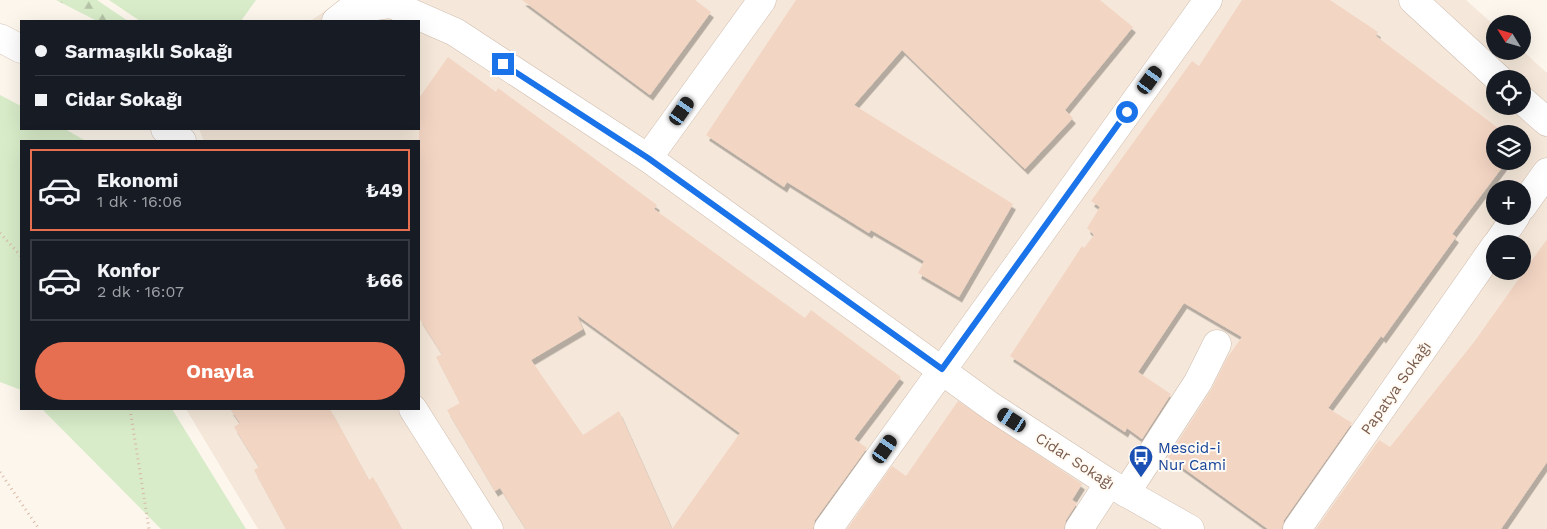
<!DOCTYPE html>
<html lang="tr">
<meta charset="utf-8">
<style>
:root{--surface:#171b24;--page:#242831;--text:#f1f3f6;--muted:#9ea1a6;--line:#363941;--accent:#e76f51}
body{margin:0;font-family:"Work Sans",sans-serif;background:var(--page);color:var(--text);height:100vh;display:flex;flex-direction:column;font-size:19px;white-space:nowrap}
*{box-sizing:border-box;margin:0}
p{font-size:16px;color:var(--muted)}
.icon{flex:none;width:28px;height:28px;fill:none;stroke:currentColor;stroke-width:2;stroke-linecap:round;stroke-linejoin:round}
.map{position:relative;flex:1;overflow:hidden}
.panel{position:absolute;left:20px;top:140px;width:400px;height:270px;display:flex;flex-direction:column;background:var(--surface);border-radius:0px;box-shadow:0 5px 20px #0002}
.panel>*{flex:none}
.hud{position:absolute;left:20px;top:20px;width:400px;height:110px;border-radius:0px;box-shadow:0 5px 20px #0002;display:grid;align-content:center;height:110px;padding:0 15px;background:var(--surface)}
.needle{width:32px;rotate:307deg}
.controls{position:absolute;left:1486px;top:15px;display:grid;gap:10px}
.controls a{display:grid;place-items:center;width:45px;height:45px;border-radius:50%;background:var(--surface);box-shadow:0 5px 20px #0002;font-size:25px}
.end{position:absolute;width:22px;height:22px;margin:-11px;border:6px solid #1a73e8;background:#fff;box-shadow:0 0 0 2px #fff}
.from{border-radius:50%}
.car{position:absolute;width:15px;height:30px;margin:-15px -8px;border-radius:6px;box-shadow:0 0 4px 1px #0007;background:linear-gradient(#222 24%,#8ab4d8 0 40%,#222 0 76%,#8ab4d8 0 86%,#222 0)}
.hud b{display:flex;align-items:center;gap:18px;height:48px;font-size:19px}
.hud b+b{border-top:1px solid var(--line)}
.hud i{width:12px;height:12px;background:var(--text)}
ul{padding:9px 0 0;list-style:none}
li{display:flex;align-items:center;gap:15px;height:82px;margin:0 10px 8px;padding:0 5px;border:2px solid var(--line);border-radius:0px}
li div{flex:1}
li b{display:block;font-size:19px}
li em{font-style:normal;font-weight:700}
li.current{border-color:var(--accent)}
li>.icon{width:45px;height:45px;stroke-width:1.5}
.button{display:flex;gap:10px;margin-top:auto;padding:10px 15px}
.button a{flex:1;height:58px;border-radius:30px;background:var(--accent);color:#fff;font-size:20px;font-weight:700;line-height:58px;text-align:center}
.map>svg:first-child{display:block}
.residential{fill:#f5e8da;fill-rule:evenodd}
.grass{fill:#d8ecc9}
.forest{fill:url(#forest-firs)}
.building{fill:#f3d5c3;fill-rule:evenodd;filter:url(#shadow)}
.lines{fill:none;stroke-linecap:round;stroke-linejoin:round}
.minor-casing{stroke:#d1beb0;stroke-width:29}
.path{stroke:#d9b8a5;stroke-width:3;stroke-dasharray:1 4;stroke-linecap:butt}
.minor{stroke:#fff;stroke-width:28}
.route{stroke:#1a73e8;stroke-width:6}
.labels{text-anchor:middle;stroke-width:4;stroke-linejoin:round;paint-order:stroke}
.street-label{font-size:15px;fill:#7a5c4d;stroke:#fffaf3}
.transit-label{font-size:15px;fill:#164399;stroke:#fffaf3;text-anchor:start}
</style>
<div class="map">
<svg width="1547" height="529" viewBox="0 0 1547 529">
<defs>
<pattern id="forest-firs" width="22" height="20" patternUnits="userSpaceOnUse" patternTransform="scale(1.25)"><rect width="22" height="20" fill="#d8ecc9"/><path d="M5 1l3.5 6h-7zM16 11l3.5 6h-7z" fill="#b4c2a5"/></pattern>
<filter id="shadow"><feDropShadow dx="3" dy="5.5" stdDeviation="0" flood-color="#0004"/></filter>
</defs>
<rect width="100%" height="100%" fill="#fdf6ec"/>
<path class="residential" d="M342,0H1466L1495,26V51H1523L1547,73V529H258L186,409H419V141H204L199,129H419V21H310ZM1495,79H1522V106H1495ZM1495,134H1522V161H1495ZM1495,189H1522V216H1495ZM1495,244H1522V271H1495Z"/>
<g class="grass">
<path d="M109,0H256L241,21H140Z"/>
<path d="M0,95L21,106V129H65L86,141H21V390L0,382Z"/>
<path d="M42,409H172L246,529H161Z"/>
</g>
<path class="forest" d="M56,0H97L128,21H97Z"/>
<g class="building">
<path d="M522,0H695L711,12L650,95Z"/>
<path d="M796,0H1100L1133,27L1065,110L1073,118L1025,169L902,50L854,105L1013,204L959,297L918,273L924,261L871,230L869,233L787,182L784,187L706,135Z"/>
<path d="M1242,0H1330L1378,32L1376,36L1506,134H1495V161H1507L1452,234L1456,237L1383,338L1381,336L1328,408L1352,423L1284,520L1282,529H1268L1168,457L1211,390L1227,358L1242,337L1184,303L1138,372L1171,394L1142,439L1127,428L1125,432L1010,356L1082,246L1084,248L1094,235L1087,228L1100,207L1091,201L1192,61L1199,66Z"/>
<path d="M448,57L496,92L498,88L583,150L657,205L654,209L805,318L811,310L901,377L854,439L867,448L815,520L813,529H526L500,488L495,491L447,410L460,403L436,357L442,354L419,318V98ZM577,315L740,433L672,529L619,411L583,435L531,360L583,329Z"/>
<path d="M1547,239V462L1501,529H1316L1379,440L1390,447L1474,342Z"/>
<path d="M958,401L1082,484L1072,500L1077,503L1066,520L1064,529H847L892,466L906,476Z"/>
<path d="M230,409H330L369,480L373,477L402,529H286L254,470L259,467L234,427L240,423Z"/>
</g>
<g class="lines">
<defs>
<g id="minor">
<path d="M1413,0L1499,79"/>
<path d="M336,21L350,10L391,4L455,32L648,158L992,407L1109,483L1190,529"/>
<path d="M0,38L21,49"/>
<path d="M1522,100L1547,122"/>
<path d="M165,129L176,135L182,141"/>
<path d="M648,158L762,0"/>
<path d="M1522,207L1547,172"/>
<path d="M1497,244L1516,216"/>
<path d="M413,409L489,529"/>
<path d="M1126,493L1198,382L1217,344"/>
<path d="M828,529L1208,0"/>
<path d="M1079,529L1109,483"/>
<path d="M1297,529L1495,246"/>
</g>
</defs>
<use href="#minor" class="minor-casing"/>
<g class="path">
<path d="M0,233L21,256"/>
<path d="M130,409L149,529"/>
<path d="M0,472L39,529"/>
</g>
<use href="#minor" class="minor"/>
</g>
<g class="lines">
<path class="route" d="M503,64L648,158L942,369L1127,112"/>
</g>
<defs>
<symbol id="bus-pin" viewBox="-11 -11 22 30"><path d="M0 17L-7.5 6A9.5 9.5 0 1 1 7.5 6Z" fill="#1a4fb4" stroke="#fffaf3"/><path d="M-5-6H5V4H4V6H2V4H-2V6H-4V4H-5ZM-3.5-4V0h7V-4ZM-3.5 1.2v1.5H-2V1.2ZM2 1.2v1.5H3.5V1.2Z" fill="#fff"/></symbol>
</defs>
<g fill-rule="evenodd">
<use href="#bus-pin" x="1127" y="443" width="28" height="38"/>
</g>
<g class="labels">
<g class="street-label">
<text transform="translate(1396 388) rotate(-55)" y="5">Papatya Sokağı</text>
<text transform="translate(1075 461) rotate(33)" y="5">Cidar Sokağı</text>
</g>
<g class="transit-label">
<text x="1158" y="453">Mescid-i<tspan x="1158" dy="17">Nur Cami</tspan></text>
</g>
</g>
</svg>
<div class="controls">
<a><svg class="needle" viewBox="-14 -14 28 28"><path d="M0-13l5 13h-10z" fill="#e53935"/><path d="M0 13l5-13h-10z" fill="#9ea1a6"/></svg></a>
<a><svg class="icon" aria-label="locate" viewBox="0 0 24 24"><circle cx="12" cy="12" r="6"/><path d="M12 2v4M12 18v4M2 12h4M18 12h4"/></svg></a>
<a><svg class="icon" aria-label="layers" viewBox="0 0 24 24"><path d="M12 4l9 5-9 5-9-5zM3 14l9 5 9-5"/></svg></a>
<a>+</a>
<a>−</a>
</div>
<i class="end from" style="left:1127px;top:112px"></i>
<i class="end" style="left:503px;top:64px"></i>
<i class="car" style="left:1150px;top:80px;rotate:36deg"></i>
<i class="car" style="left:682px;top:111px;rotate:35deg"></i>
<i class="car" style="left:1012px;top:420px;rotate:303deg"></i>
<i class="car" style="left:885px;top:449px;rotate:35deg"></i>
<div class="hud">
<b><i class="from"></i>Sarmaşıklı Sokağı</b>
<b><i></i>Cidar Sokağı</b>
</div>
<section class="panel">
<ul>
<li class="current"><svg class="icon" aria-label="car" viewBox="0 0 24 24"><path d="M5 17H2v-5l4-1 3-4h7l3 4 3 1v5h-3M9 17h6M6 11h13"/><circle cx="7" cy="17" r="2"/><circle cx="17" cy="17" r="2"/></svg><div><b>Ekonomi</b><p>1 dk · 16:06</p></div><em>₺49</em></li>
<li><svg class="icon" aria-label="car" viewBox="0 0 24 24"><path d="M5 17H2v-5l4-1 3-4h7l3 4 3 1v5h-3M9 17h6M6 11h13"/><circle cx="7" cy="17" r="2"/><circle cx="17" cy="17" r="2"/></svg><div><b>Konfor</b><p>2 dk · 16:07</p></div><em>₺66</em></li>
</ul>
<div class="button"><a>Onayla</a></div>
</section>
</div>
